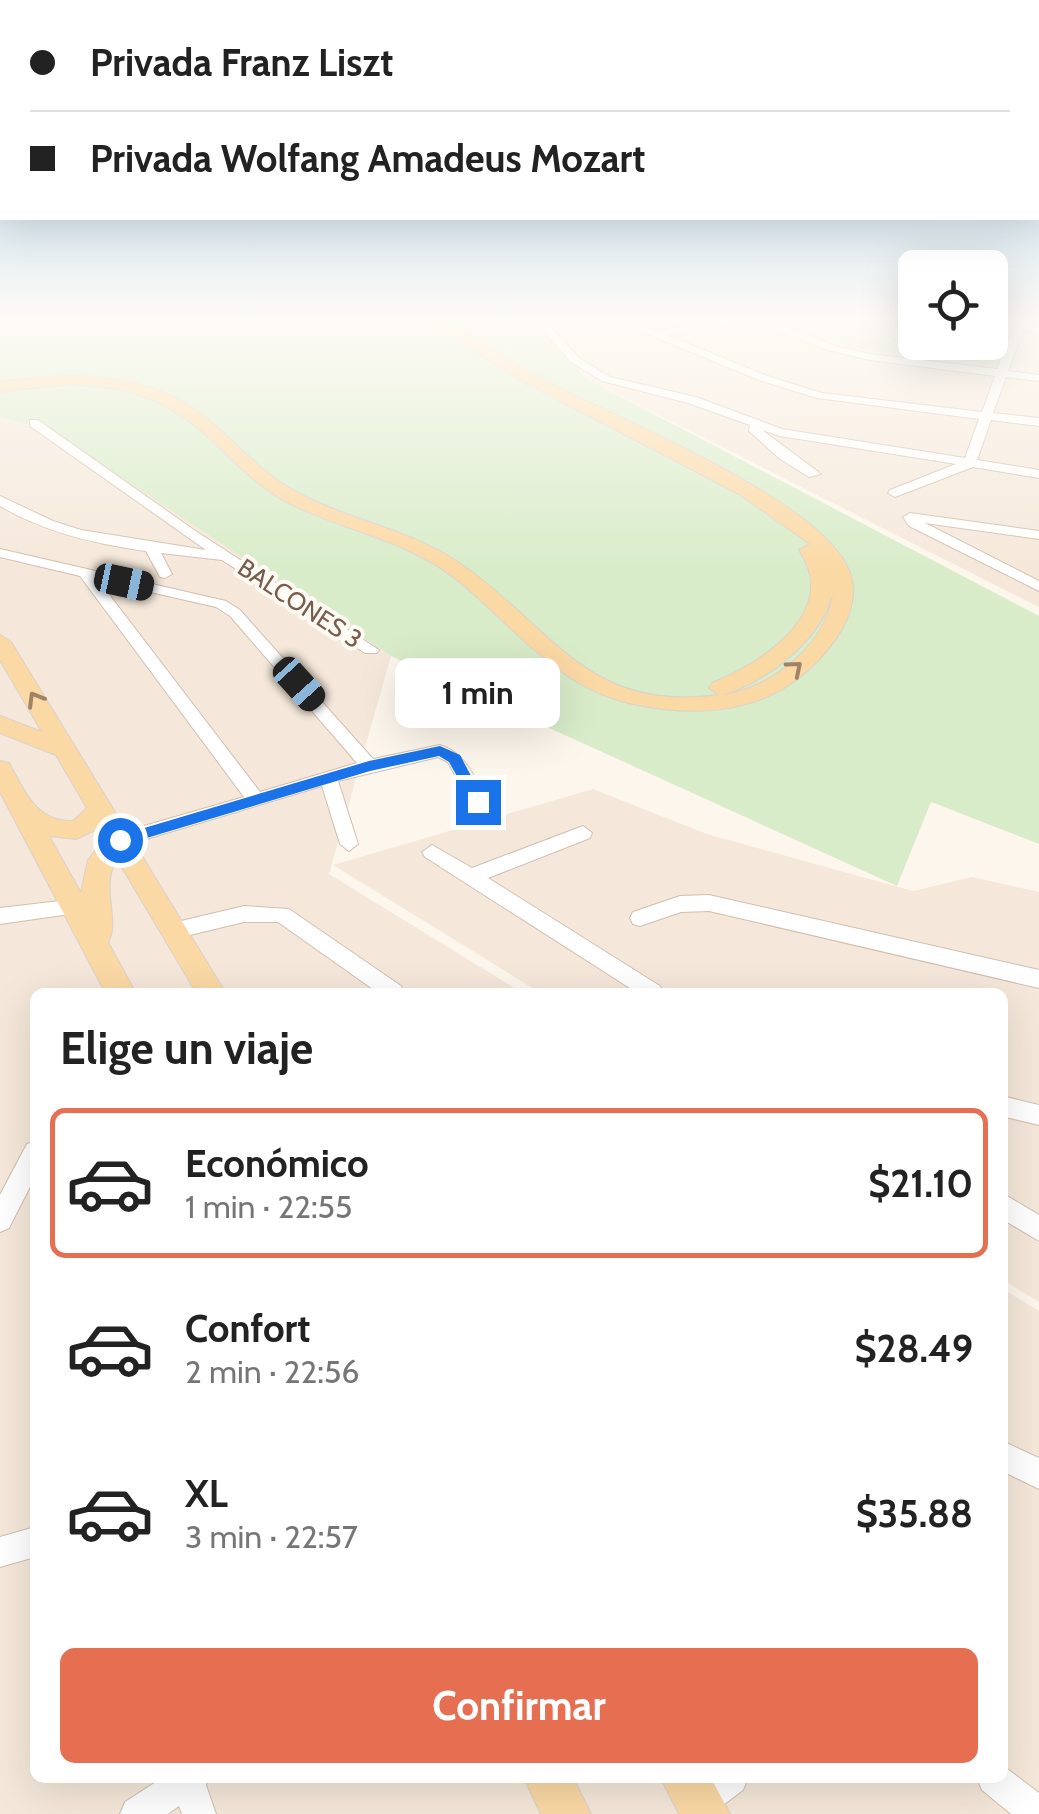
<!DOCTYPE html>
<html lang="es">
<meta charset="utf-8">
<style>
:root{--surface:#fff;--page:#f2f2f2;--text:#222;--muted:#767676;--line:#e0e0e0;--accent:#e76f51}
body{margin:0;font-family:Cabin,sans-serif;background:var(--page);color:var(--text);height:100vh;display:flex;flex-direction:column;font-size:38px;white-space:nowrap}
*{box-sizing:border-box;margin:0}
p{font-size:32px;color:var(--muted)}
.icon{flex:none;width:55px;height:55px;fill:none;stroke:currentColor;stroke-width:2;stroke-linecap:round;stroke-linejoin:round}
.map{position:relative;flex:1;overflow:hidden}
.sheet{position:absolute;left:30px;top:988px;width:978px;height:795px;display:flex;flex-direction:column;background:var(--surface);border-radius:15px;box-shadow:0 10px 40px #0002}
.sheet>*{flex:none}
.top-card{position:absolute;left:0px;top:0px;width:1040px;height:220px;box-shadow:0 10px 40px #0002;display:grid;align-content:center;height:220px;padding:0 30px;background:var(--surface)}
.buttons{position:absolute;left:898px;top:250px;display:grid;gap:20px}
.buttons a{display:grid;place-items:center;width:110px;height:110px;border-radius:15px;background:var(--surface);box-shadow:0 10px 40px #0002;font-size:50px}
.end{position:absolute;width:45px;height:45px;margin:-22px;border:12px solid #1a73e8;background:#fff;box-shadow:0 0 0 5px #fff}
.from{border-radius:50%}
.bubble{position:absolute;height:70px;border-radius:15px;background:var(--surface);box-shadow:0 10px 40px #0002;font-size:32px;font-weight:700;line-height:70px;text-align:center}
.car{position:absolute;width:30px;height:60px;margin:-30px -15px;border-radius:12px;box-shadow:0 0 8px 2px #0007;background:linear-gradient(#222 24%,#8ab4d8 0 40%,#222 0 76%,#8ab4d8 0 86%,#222 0)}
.top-card b{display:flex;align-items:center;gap:35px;height:95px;font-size:38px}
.top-card b+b{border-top:2px solid var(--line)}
.top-card i{width:25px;height:25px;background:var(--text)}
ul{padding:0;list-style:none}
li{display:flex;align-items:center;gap:30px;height:150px;margin:0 20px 15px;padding:0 10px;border:5px solid transparent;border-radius:15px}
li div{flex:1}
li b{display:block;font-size:38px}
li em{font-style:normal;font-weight:700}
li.active{border-color:var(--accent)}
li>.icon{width:90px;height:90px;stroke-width:1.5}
h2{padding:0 30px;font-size:45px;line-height:120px}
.action{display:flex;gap:20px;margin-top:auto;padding:20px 30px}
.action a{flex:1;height:115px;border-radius:15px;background:var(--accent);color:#fff;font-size:40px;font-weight:700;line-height:115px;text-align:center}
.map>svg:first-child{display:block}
.residential{fill:#f5e8da}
.green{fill:#d8ecc9}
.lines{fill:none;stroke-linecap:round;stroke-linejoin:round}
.minor-casing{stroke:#d1beb0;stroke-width:2}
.major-casing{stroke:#dad1cd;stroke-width:2}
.path{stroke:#d9b8a5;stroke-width:2.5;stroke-dasharray:1 5;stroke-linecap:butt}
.minor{fill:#fff;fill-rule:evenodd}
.major{fill:#fbd9a5;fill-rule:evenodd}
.oneway{stroke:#a18267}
.route{fill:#1a73e8}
.labels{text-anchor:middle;stroke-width:8;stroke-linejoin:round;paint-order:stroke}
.far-street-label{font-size:25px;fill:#7a5c4d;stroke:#fffaf3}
</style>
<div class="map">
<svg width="1039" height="1814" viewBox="0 0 1039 1814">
<rect width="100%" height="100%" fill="#fdf6ec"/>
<g class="residential">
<path d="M533,317H915V342H990V324L1039,334V607L585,378Z"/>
<path d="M0,408L53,420L391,656L329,874L521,992H35V1778H1002L1003,1289L1039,1311V1814H0Z"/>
<path d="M593,789L707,834L913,891L972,877L1039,892V1302L1003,1280L1002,992H539L333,865Z"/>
</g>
<g class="green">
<path d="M0,317H539L585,378L1039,616V844L931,802L897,886L391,656L55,433L0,416Z"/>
<path d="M915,318V342H990V326L1000,329L997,365L852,348L771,320Z"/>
</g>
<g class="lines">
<defs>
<g id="minor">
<path d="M531,317H542L579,358L610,377L696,397L782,429L965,458L979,419L817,398L759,380L606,317H621L655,331L741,317H764L835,346L870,354L997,369L1013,328L990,324V318L1015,322L1017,317H1027L1025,324L1039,327V333L1023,330L1008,371L1039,375V381L1006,377L993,413L1039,418V426L991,420L977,460L1039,470V478L973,467L895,497L888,493L890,490L956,464L780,436L762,430L821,474L809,477L780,459L749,431L750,425L688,403L602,381L571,362ZM751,322L828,350L870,360L995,376L982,412L822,393L767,376L667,335Z"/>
<path d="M30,420H38L194,530L379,650L377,653H365L222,560L161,553L172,574L165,578L160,577L146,551C95,544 44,532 0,506V496L53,521L81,530L206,550L30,426Z"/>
<path d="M910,513L1039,531V539L925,523L1039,581V591L909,526L903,517Z"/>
<path d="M0,549L226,601L240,610L373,759L440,745C467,754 474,777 487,801L478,807L472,806L448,762L438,757L338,781L358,844L349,851L340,844L322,786L120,847L113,845L111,840L113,835L244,797L80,576L0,557ZM98,580L216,607L230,616L357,763L260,792Z"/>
<path d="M583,826L592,833L590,838L488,878L660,986L662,992H636L425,857L422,852L432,845L472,868Z"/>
<path d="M709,895L1039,970V988L709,911L681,912L640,926L633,924L630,918L633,912L680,896Z"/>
<path d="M77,899L84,902L87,907L84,912L0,924V908Z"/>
<path d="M244,906L289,909L401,986L403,992H377L278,922H244L173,939L166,937L163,931L166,925L173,923Z"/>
<path d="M1002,1096L1039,1105V1125L1002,1116Z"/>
<path d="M35,1141V1177L9,1228L0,1232V1195L27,1144Z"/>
<path d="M1002,1193L1039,1215V1241L1002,1219Z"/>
<path d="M1002,1441L1039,1458V1489L1002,1471Z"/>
<path d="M35,1527V1557L0,1567V1537Z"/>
<path d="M1002,1765L1039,1793V1814H1011L982,1790L977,1778H1002Z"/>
<path d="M162,1778H209L206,1785L216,1814H182L179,1806L168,1814H120L125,1802Z"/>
<path d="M703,1778H748L743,1790L711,1814H687L682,1802L687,1790Z"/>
</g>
<g id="major">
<path d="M422,317H440C479,342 517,366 558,387C626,423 825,502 850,573C863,610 832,649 806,672C758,714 693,717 633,704C555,687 515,626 456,579C407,540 344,531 289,503C257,487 233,460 207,436C144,378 80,380 0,392V382C74,372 150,370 210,421C239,446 264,475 298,493C352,522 415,530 465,567C555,631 589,713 719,695L709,688L712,683C763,663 841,611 799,550L810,544L739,494L520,380ZM833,592C827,645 772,688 722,695C766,682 822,640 833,592Z"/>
<path d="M0,635L11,642L225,992H196L117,859C99,887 121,922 108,942L135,992H105L0,792V761L9,763C25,791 35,822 73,821L87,808L56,755L0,733V716L42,732L0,660ZM99,828L105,838L88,860L81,893L49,836L76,839Z"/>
<path d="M524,1778H573L591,1814H541Z"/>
<path d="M661,1778H711L730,1814H679Z"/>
</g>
</defs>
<use href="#minor" class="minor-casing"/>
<use href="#major" class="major-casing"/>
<path class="path" d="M813,317L909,343L994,354"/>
<use href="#minor" class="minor"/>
<use href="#major" class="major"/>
</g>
<defs><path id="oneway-chevron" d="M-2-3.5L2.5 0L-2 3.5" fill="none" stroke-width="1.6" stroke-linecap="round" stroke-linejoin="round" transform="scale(2.5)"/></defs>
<g class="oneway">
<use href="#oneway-chevron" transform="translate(795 668) rotate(-40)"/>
<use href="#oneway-chevron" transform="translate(35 699) rotate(-121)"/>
</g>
<linearGradient id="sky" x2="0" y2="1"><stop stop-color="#97c7e8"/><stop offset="0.56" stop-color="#fefbf6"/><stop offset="1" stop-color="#fefbf6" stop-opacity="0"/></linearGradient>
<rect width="1039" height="571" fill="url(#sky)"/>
<path class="route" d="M440,746L460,755L485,802L483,805H473L449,762L439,756L370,771L120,846L112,840L114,837L369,761Z"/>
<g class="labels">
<g class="far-street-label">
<text transform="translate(300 603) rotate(33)" y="9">BALCONES 3</text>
</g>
</g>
</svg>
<div class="buttons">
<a><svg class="icon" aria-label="locate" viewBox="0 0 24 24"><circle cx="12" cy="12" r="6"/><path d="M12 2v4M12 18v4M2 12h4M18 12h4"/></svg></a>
</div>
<i class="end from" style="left:120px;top:840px"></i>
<i class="end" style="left:478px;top:802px"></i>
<div class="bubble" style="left:395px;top:658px;width:165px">1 min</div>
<i class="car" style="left:124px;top:582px;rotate:102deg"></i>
<i class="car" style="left:299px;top:684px;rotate:138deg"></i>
<div class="top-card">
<b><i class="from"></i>Privada Franz Liszt</b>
<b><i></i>Privada Wolfang Amadeus Mozart</b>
</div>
<section class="sheet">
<h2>Elige un viaje</h2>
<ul>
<li class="active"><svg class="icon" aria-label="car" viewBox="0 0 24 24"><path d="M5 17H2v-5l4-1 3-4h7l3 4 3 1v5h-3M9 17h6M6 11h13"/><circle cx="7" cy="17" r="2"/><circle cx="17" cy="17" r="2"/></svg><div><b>Económico</b><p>1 min · 22:55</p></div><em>$21.10</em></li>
<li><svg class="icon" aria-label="car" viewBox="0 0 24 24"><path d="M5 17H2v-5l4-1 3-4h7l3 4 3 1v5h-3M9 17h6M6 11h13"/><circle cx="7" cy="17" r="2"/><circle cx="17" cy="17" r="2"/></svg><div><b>Confort</b><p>2 min · 22:56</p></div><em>$28.49</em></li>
<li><svg class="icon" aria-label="car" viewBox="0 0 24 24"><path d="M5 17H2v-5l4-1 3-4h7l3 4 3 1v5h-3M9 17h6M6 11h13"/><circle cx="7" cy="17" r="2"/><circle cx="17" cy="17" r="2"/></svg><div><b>XL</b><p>3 min · 22:57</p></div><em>$35.88</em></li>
</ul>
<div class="action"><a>Confirmar</a></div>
</section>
</div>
